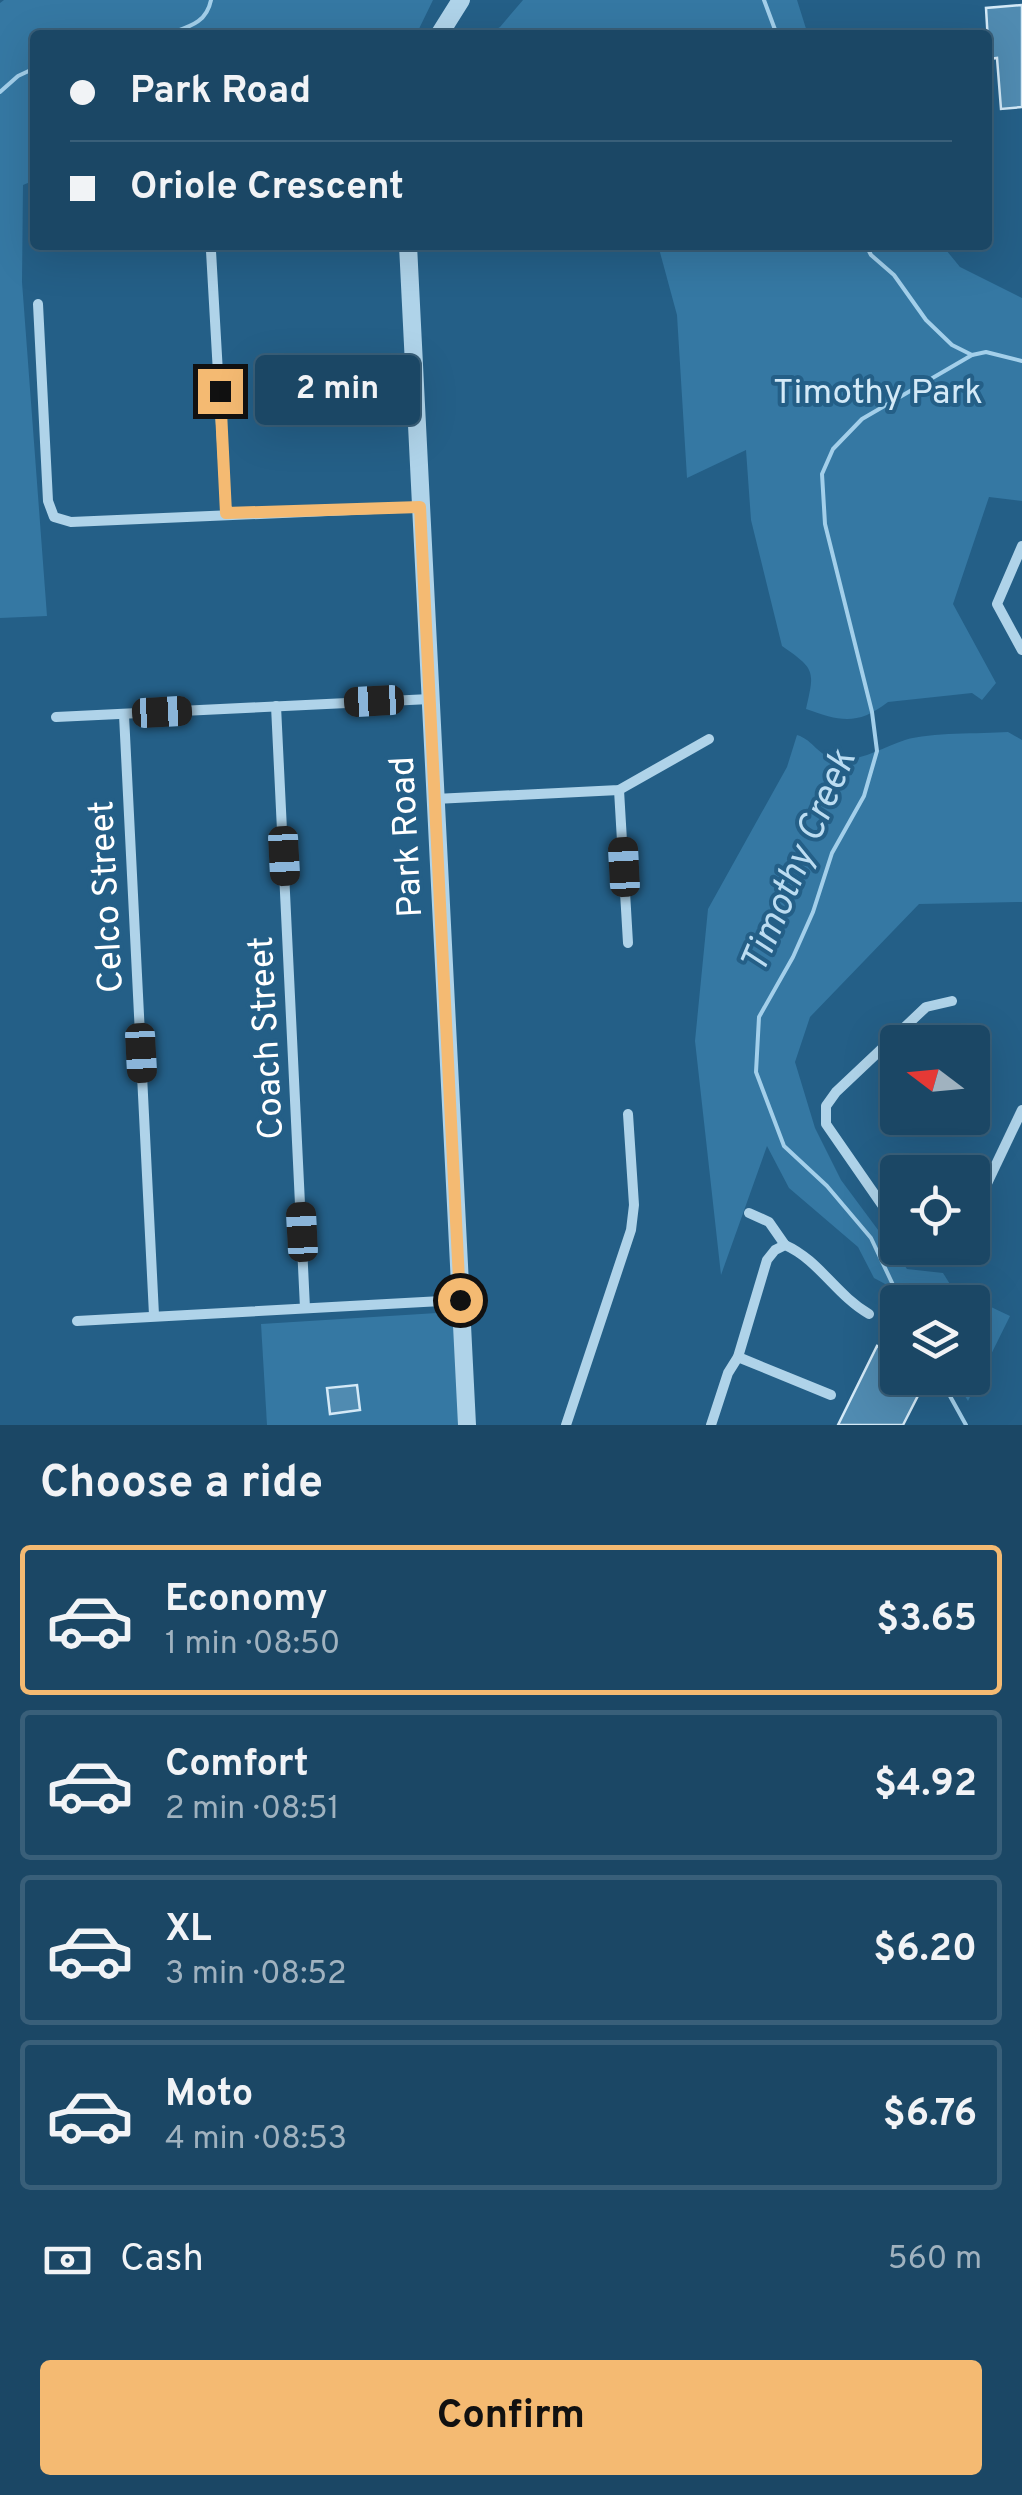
<!DOCTYPE html>
<meta charset="utf-8">
<style>
:root{--surface:#1b4765;--page:#28516e;--text:#f1f3f6;--muted:#a0b2bf;--line:#395f79;--accent:#f4ba72}
body{margin:0;font-family:Overpass,sans-serif;background:var(--page);color:var(--text);height:100vh;display:flex;flex-direction:column;font-size:38px;white-space:nowrap}
*{box-sizing:border-box;margin:0}
p{font-size:32px;color:var(--muted)}
.icon{flex:none;width:55px;height:55px;fill:none;stroke:currentColor;stroke-width:2;stroke-linecap:round;stroke-linejoin:round}
.map{position:relative;height:1425px;overflow:hidden}
.drawer{display:flex;flex-direction:column;background:var(--surface);flex:1}
.drawer>*{flex:none}
.banner{position:absolute;left:30px;top:30px;width:962px;height:220px;border-radius:10px;box-shadow:0 10px 40px #0002,0 0 0 2px var(--line);display:grid;align-content:center;height:220px;padding:0 40px;background:var(--surface)}
.needle{width:65px;rotate:286deg}
.buttons{position:absolute;left:880px;top:1025px;display:grid;gap:20px}
.buttons a{display:grid;place-items:center;width:110px;height:110px;border-radius:10px;background:var(--surface);box-shadow:0 10px 40px #0002,0 0 0 2px var(--line);font-size:50px}
.end{position:absolute;width:45px;height:45px;margin:-22px;border:12px solid #f4ba72;background:#111;box-shadow:0 0 0 5px #111}
.from{border-radius:50%}
.bubble{position:absolute;height:70px;border-radius:10px;background:var(--surface);box-shadow:0 10px 40px #0002,0 0 0 2px var(--line);font-size:32px;font-weight:700;line-height:70px;text-align:center}
.car{position:absolute;width:30px;height:60px;margin:-30px -15px;border-radius:12px;box-shadow:0 0 8px 2px #0007;background:linear-gradient(#222 24%,#8ab4d8 0 40%,#222 0 76%,#8ab4d8 0 86%,#222 0)}
.banner b{display:flex;align-items:center;gap:35px;height:95px;font-size:38px}
.banner b+b{border-top:2px solid var(--line)}
.banner i{width:25px;height:25px;background:var(--text)}
ul{padding:0;list-style:none}
li{display:flex;align-items:center;gap:30px;height:150px;margin:0 20px 15px;padding:0 20px;border:5px solid var(--line);border-radius:10px}
li div{flex:1}
li b{display:block;font-size:38px}
li em{font-style:normal;font-weight:700}
li.current{border-color:var(--accent)}
li>.icon{width:90px;height:90px;stroke-width:1.5}
h2{padding:0 40px;font-size:45px;line-height:120px}
.pay{display:flex;align-items:center;gap:25px;height:110px;padding:0 40px;font-size:38px}
.pay p{margin-inline-start:auto}
.cta{display:flex;gap:20px;margin-top:auto;padding:20px 40px}
.cta a{flex:1;height:115px;border-radius:10px;background:var(--accent);color:#111;font-size:40px;font-weight:700;line-height:115px;text-align:center}
.map>svg:first-child{display:block}
.green{fill:#3578a3}
.lines{fill:none;stroke-linecap:round;stroke-linejoin:round}
.stream{stroke:#a3cfea;stroke-width:4}
.building{fill:#508bb1;stroke:#d3e9f7;stroke-width:2.5}
.minor{stroke:#afd3e9;stroke-width:10}
.tertiary{stroke:#afd3e9;stroke-width:18}
.route{stroke:#f4ba72;stroke-width:12}
.labels{text-anchor:middle;stroke-width:8;stroke-linejoin:round;paint-order:stroke}
.park-label{font-size:35px;fill:#d3e9f7;stroke:#245f87}
.street-label{font-size:35px;fill:#fff;stroke:#245f87}
.water-label{font-size:38px;font-style:italic;fill:#bbdcf1;stroke:#245f87}
</style>
<div class="map">
<svg width="1022" height="1425" viewBox="0 0 1022 1425">
<rect width="100%" height="100%" fill="#245f87"/>
<g class="green">
<path d="M4,0H433L416,35H35V180L23,185L22,282L47,616L0,618V3Z"/>
<path d="M523,0H797L808,35H487L500,27Z"/>
<path d="M658,245H942L960,267L1022,298V501L989,497L953,604L996,683L982,700L972,693L888,702C857,726 840,721 806,709C815,670 815,669 782,646L751,520L746,450L687,478L677,315Z"/>
<path d="M1008,732L1022,740V902L919,904L810,1017L795,1062L815,1128L841,1180L907,1269L943,1273L953,1289L1010,1316L968,1401L954,1378H972V1302H907L900,1292L874,1278L858,1247L789,1188L767,1146L721,1275L695,1041L708,909L787,767L797,735C814,740 818,757 837,759C861,762 883,747 905,740C931,732 980,734 1008,732Z"/>
<path d="M453,1312L459,1425H267L261,1324Z"/>
</g>
<g class="lines">
<g class="stream">
<path d="M764,0L777,35"/>
<path d="M166,35C186,27 206,25 211,0"/>
<path d="M0,92L18,76L35,68"/>
<path d="M866,245L871,255L894,275L926,320L952,345L972,355L986,352L1022,361"/>
<path d="M901,1302L871,1238L827,1186L784,1146L756,1072L759,1017L793,957L813,912L832,853L864,796L877,751L872,712L825,524L822,474L833,449L862,419L972,355"/>
<path d="M940,1378L966,1425"/>
</g>
</g>
<g class="building">
<path d="M1022,5V107L1001,109L997,58L989,59L986,8Z"/>
<path d="M877,1346L898,1356V1378H927L903,1425H838Z"/>
<path d="M357,1385L360,1410L330,1414L327,1388Z"/>
</g>
<g class="lines">
<g class="minor">
<path d="M214,245L211,251L226,513"/>
<path d="M38,304L48,501L54,517L71,522L420,507"/>
<path d="M1022,546L997,604L1022,650"/>
<path d="M276,706L305,1308"/>
<path d="M124,715L154,1315"/>
<path d="M56,717L430,699"/>
<path d="M619,790L628,943"/>
<path d="M435,799L619,790L709,739"/>
<path d="M749,1213L769,1222L785,1245"/>
<path d="M972,1215L1022,1110"/>
<path d="M898,1228L826,1124V1106L836,1092L926,1007L952,1001"/>
<path d="M911,1248C927,1259 938,1259 953,1248"/>
<path d="M77,1321L460,1300"/>
<path d="M738,1357L831,1395"/>
<path d="M566,1425L631,1230L634,1205L628,1114"/>
<path d="M711,1425L728,1373L738,1357L767,1260L775,1250L785,1245C819,1260 836,1295 869,1314"/>
</g>
<g class="tertiary">
<path d="M439,35L461,0"/>
<path d="M408,245L467,1425"/>
</g>
</g>
<g class="lines">
<path class="route" d="M220,391L226,513L420,507L460,1300"/>
</g>
<g class="labels">
<g class="park-label">
<text x="878" y="403">Timothy Park</text>
</g>
<g class="street-label">
<text transform="translate(405 837) rotate(-93)" y="12">Park Road</text>
<text transform="translate(105 897) rotate(-93)" y="12">Celco Street</text>
<text transform="translate(265 1038) rotate(-93)" y="12">Coach Street</text>
</g>
<g class="water-label">
<text transform="translate(797 861) rotate(-67)" y="13">Timothy Creek</text>
</g>
</g>
</svg>
<div class="buttons">
<a><svg class="needle" viewBox="-14 -14 28 28"><path d="M0-13l5 13h-10z" fill="#e53935"/><path d="M0 13l5-13h-10z" fill="#a0b2bf"/></svg></a>
<a><svg class="icon" aria-label="locate" viewBox="0 0 24 24"><circle cx="12" cy="12" r="6"/><path d="M12 2v4M12 18v4M2 12h4M18 12h4"/></svg></a>
<a><svg class="icon" aria-label="layers" viewBox="0 0 24 24"><path d="M12 4l9 5-9 5-9-5zM3 14l9 5 9-5"/></svg></a>
</div>
<i class="end from" style="left:460px;top:1300px"></i>
<i class="end" style="left:220px;top:391px"></i>
<div class="bubble" style="left:255px;top:355px;width:165px">2 min</div>
<i class="car" style="left:374px;top:701px;rotate:267deg"></i>
<i class="car" style="left:162px;top:712px;rotate:87deg"></i>
<i class="car" style="left:284px;top:856px;rotate:177deg"></i>
<i class="car" style="left:624px;top:867px;rotate:357deg"></i>
<i class="car" style="left:141px;top:1053px;rotate:177deg"></i>
<i class="car" style="left:302px;top:1232px;rotate:357deg"></i>
<div class="banner">
<b><i class="from"></i>Park Road</b>
<b><i></i>Oriole Crescent</b>
</div>
</div>
<section class="drawer">
<h2>Choose a ride</h2>
<ul>
<li class="current"><svg class="icon" aria-label="car" viewBox="0 0 24 24"><path d="M5 17H2v-5l4-1 3-4h7l3 4 3 1v5h-3M9 17h6M6 11h13"/><circle cx="7" cy="17" r="2"/><circle cx="17" cy="17" r="2"/></svg><div><b>Economy</b><p>1 min · 08:50</p></div><em>$3.65</em></li>
<li><svg class="icon" aria-label="car" viewBox="0 0 24 24"><path d="M5 17H2v-5l4-1 3-4h7l3 4 3 1v5h-3M9 17h6M6 11h13"/><circle cx="7" cy="17" r="2"/><circle cx="17" cy="17" r="2"/></svg><div><b>Comfort</b><p>2 min · 08:51</p></div><em>$4.92</em></li>
<li><svg class="icon" aria-label="car" viewBox="0 0 24 24"><path d="M5 17H2v-5l4-1 3-4h7l3 4 3 1v5h-3M9 17h6M6 11h13"/><circle cx="7" cy="17" r="2"/><circle cx="17" cy="17" r="2"/></svg><div><b>XL</b><p>3 min · 08:52</p></div><em>$6.20</em></li>
<li><svg class="icon" aria-label="car" viewBox="0 0 24 24"><path d="M5 17H2v-5l4-1 3-4h7l3 4 3 1v5h-3M9 17h6M6 11h13"/><circle cx="7" cy="17" r="2"/><circle cx="17" cy="17" r="2"/></svg><div><b>Moto</b><p>4 min · 08:53</p></div><em>$6.76</em></li>
</ul>
<div class="pay"><svg class="icon" aria-label="cash" viewBox="0 0 24 24"><path d="M3 7h18v10H3z"/><circle cx="12" cy="12" r="2"/></svg>Cash<p>560 m</p></div>
<div class="cta"><a>Confirm</a></div>
</section>
